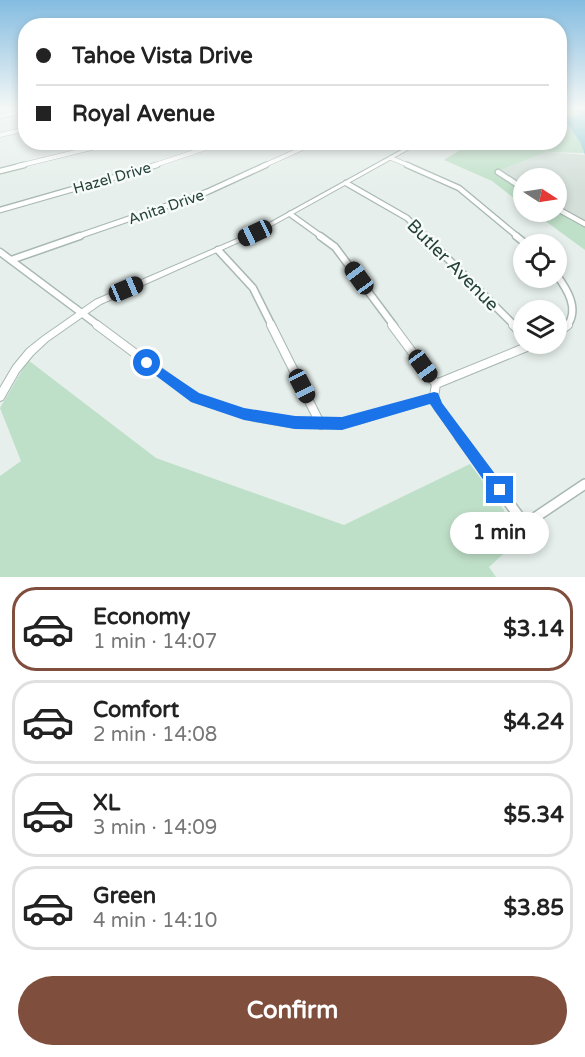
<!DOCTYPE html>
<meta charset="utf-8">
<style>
:root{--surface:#fff;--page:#f2f2f2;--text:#222;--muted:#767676;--line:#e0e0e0;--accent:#804e3d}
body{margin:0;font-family:"Varela Round",sans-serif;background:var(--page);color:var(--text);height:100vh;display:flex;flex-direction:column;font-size:22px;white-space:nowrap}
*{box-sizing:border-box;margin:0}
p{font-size:20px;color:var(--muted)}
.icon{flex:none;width:33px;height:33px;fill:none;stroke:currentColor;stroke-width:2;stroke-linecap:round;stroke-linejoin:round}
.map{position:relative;height:577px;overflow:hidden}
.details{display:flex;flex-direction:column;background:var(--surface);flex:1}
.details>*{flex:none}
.top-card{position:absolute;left:18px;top:18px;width:549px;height:132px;border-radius:24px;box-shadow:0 3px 9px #0003;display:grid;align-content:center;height:132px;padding:0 18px;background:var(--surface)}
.needle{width:39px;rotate:102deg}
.buttons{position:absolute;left:513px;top:168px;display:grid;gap:12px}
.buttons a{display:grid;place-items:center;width:54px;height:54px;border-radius:50%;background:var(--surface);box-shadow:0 3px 9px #0003;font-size:30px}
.end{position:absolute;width:27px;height:27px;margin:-14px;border:8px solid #1a73e8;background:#fff;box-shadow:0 0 0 3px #fff}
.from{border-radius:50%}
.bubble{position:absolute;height:42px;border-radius:21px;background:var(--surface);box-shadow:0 3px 9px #0003;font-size:20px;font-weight:700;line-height:42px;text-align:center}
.car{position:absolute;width:18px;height:36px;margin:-18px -9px;border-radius:8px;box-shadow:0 0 4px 2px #0007;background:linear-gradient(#222 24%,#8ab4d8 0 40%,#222 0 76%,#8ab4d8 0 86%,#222 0)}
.top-card b{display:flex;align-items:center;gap:21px;height:57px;font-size:22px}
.top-card b+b{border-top:2px solid var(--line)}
.top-card i{width:15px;height:15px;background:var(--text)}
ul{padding:10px 0 0;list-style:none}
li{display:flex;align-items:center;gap:18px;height:84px;margin:0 12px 9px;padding:0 6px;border:3px solid var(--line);border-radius:24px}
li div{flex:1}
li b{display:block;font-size:22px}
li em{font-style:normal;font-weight:700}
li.selected{border-color:var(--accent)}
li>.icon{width:54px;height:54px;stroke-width:1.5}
.cta{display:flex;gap:12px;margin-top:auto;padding:12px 18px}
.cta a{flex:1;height:69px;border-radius:36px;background:var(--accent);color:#fff;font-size:24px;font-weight:700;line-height:69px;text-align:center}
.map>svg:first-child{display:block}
.built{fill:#d4dfda}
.green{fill:#bfe0c8}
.water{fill:#8ec9d4}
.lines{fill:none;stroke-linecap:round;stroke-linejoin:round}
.minor-far4-casing{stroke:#a8b8b2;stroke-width:5}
.minor-far3-casing{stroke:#a8b8b2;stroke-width:7}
.minor-far2-casing{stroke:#a8b8b2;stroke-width:9}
.minor-far1-casing{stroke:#a8b8b2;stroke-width:10}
.minor-casing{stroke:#a8b8b2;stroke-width:12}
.tertiary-casing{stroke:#a8b8b2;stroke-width:2}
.minor-far4{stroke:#fff;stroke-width:4}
.minor-far3{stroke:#fff;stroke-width:4.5}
.minor-far2{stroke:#fff;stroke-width:6}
.minor-far1{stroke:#fff;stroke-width:8}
.minor{stroke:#fff;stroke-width:9}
.tertiary{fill:#fff;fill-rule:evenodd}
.route{fill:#1a73e8}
.labels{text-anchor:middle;stroke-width:5;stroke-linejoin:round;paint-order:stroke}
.far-street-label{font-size:15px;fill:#24423a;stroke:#f7fbf9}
.street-label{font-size:18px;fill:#24423a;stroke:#f7fbf9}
</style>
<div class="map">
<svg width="585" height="577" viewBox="0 0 585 577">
<rect width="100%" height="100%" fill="#e6efeb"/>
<path class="built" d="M547,152L585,155V221L557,205L556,178H524L523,187L500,170Z"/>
<g class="green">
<path d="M560,109H578L581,114L572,116L566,122L580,142L584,153L547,152L495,172L523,192V205L492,181L444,160L471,143L560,142Z"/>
<path d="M557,211L585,227V250L533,212Z"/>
<path d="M28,360L156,458L344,525L470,464L504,510L505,516L501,533L511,547L489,567L496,577H0V476L21,461L0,408Z"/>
</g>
<path class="water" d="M578,109H585V155L580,142L566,122L567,118L581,114Z"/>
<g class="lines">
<defs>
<g id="minor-far4">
<path d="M0,116L26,111"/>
<path d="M0,135L26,129"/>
<path d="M391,158L410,166"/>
<path d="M18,166L116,142"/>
<path d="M152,166L224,142"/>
<path d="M263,166L316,142"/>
</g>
<g id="minor-far3">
<path d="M407,165L459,188L518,237"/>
<path d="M0,171L24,165"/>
<path d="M498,172L524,189"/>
<path d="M346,183L407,218L426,237"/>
<path d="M556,208L585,224"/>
<path d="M0,210L157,165"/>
<path d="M290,214L322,237"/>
<path d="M76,237L207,192L266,165"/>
</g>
<g id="minor-far2">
<path d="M320,236L335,247L394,326"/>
<path d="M425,236L515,326"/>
<path d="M516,236L526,244"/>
<path d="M218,250L253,288L272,326"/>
<path d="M0,252L99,326"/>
<path d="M11,260L80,236"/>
<path d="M556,274C567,289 580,309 567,326"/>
</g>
<g id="minor-far1">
<path d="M97,325L195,398L254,417L296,424H338L358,420L434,397L436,384L534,344"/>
<path d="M271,325L321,425"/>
<path d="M392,325L436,384"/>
<path d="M513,325L524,336"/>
<path d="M556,334L568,325"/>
<path d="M434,397L438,407L461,438"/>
</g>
<g id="minor">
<path d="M460,437L524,523"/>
<path d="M506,537L585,484"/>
</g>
<path id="tertiary" d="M416,142H422L257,234L101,304L48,341L33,355L19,372L3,400L0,401V388L13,366L27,349L42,337L95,300L253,232Z"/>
</defs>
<use href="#minor-far4" class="minor-far4-casing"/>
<use href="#minor-far3" class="minor-far3-casing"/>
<use href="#minor-far2" class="minor-far2-casing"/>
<use href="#minor-far1" class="minor-far1-casing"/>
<use href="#minor" class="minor-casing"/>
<use href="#tertiary" class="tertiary-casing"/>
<use href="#minor-far4" class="minor-far4"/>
<use href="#minor-far3" class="minor-far3"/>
<use href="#minor-far2" class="minor-far2"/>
<use href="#minor-far1" class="minor-far1"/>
<use href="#minor" class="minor"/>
<use href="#tertiary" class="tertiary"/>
</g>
<linearGradient id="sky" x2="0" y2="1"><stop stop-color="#84bce0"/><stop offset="0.57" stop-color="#f4f8f6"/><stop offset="1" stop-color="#f4f8f6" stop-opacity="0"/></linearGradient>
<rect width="585" height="190" fill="url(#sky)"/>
<path class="route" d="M147,358L199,393L244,408L295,416L342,417L434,392L438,393L442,403L507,490L505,495L500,497L494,495L430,404L342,430L295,429L244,420L191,402L143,366V359Z"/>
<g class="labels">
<g class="far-street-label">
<text transform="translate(112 178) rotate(-16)" y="5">Hazel Drive</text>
<text transform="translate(166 207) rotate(-19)" y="5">Anita Drive</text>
</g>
<g class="street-label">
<text transform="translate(453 265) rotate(45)" y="6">Butler Avenue</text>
</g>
</g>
</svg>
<div class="buttons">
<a><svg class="needle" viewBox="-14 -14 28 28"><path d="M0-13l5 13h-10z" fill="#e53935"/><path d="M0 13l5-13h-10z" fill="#767676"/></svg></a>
<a><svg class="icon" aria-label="locate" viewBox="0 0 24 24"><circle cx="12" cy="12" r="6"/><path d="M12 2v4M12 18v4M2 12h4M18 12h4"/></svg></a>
<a><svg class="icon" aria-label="layers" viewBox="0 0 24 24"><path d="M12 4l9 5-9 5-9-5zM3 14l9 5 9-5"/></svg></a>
</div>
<i class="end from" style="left:147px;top:363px"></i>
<i class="end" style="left:500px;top:490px"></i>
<div class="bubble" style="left:450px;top:512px;width:99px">1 min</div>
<i class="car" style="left:255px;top:233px;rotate:245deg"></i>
<i class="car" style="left:359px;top:278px;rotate:324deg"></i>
<i class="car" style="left:126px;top:289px;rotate:67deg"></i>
<i class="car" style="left:423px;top:366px;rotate:144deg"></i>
<i class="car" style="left:302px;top:386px;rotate:153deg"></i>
<div class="top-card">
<b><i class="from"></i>Tahoe Vista Drive</b>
<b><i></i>Royal Avenue</b>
</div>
</div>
<section class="details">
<ul>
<li class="selected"><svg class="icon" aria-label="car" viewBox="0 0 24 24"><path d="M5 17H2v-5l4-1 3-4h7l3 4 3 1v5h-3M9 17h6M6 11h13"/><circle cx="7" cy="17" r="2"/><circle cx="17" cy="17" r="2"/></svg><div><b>Economy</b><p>1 min · 14:07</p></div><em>$3.14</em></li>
<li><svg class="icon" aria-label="car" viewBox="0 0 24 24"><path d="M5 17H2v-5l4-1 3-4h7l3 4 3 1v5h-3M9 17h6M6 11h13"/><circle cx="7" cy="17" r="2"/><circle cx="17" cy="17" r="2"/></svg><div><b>Comfort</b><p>2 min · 14:08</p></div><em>$4.24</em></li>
<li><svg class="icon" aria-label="car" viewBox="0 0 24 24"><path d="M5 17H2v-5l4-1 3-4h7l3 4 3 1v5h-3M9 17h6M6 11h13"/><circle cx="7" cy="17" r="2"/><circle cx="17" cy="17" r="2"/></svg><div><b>XL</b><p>3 min · 14:09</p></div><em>$5.34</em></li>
<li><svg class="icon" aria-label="car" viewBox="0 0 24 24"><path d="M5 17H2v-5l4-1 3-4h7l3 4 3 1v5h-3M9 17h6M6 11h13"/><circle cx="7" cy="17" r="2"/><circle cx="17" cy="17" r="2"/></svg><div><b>Green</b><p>4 min · 14:10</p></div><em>$3.85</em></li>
</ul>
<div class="cta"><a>Confirm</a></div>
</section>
